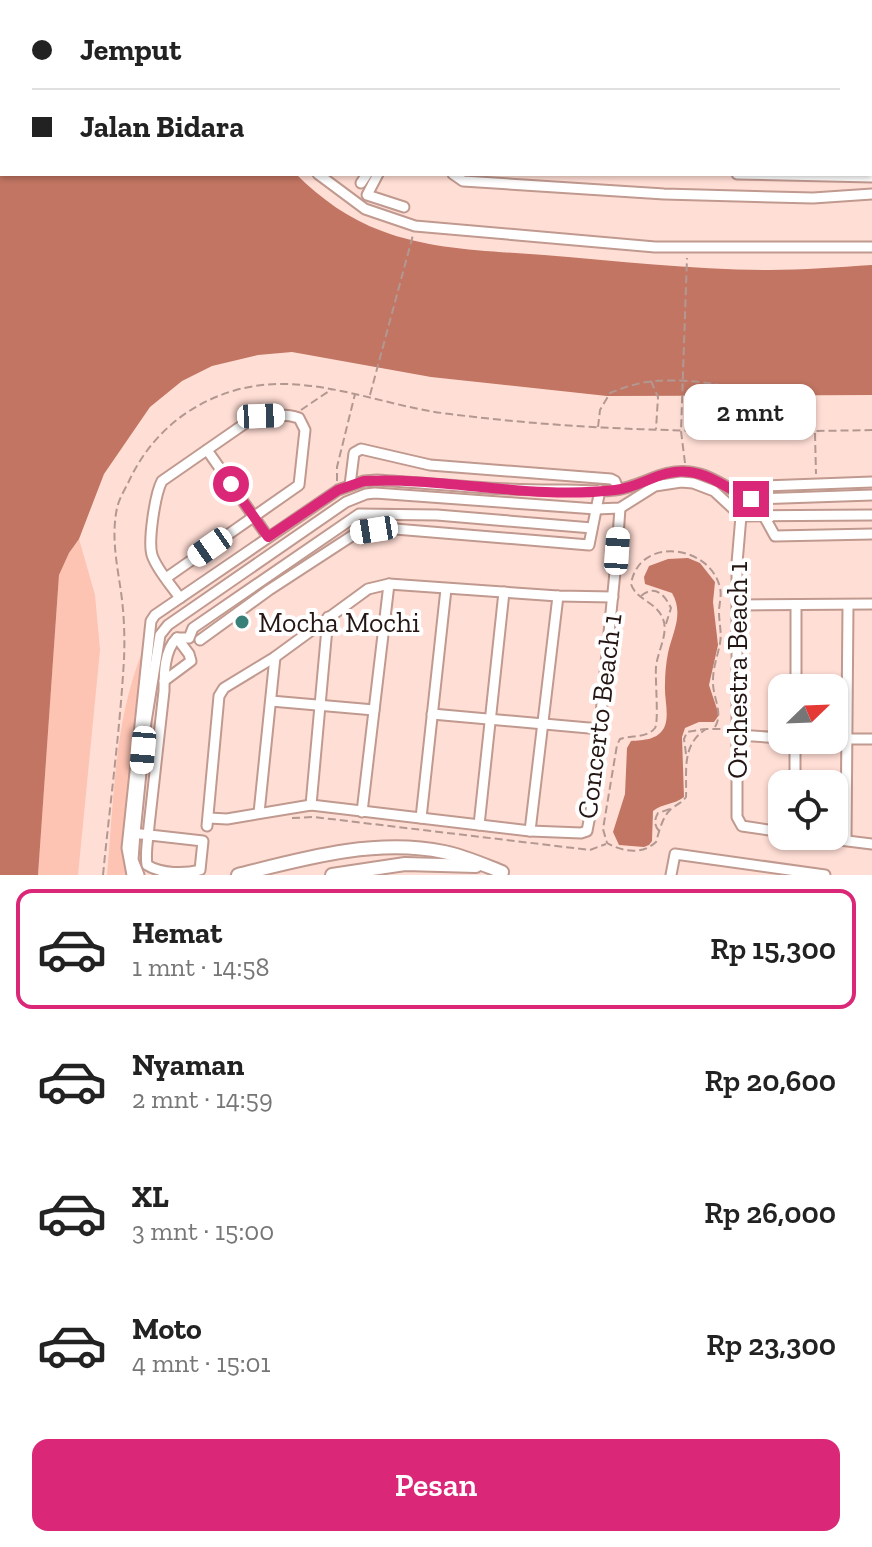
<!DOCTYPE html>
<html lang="id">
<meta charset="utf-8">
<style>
:root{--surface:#fff;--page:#f6f6f6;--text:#222;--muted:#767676;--line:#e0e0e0;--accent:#db2777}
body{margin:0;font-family:"Zilla Slab",serif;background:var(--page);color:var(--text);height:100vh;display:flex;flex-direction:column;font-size:30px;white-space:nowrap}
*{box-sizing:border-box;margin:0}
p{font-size:26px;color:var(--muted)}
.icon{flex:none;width:44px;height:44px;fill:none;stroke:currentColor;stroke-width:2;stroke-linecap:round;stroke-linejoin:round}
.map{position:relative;height:875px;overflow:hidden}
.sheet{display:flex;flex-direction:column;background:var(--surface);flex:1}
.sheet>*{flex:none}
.top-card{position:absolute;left:0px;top:0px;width:872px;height:176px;box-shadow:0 2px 6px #0004;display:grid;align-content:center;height:176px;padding:0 32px;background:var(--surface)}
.needle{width:52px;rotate:67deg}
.controls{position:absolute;left:768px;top:674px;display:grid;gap:16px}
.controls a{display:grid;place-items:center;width:80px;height:80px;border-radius:16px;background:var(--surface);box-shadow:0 2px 6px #0004;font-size:40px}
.end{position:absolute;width:36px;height:36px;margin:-18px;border:10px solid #db2777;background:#fff;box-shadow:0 0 0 4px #fff}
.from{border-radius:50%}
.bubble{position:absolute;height:56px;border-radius:16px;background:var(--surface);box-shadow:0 2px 6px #0004;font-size:26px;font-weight:600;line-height:56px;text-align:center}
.car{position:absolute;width:24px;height:48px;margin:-24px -12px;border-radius:10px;box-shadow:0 0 6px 2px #0007;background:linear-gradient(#fff 24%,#345 0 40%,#fff 0 76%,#345 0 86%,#fff 0)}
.top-card b{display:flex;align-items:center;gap:28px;height:76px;font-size:30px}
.top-card b+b{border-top:2px solid var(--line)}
.top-card i{width:20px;height:20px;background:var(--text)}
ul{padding:14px 0 0;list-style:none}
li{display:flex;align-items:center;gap:24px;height:120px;margin:0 16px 12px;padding:0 16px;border:4px solid transparent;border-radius:16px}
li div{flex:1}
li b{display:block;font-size:30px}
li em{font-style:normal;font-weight:600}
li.active{border-color:var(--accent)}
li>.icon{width:72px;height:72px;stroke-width:1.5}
.button{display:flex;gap:16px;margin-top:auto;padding:16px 32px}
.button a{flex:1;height:92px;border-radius:16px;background:var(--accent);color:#fff;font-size:32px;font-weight:600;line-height:92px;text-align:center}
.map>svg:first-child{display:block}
.green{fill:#fdc3b3}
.water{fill:#c17562}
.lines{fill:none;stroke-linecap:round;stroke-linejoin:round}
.minor-casing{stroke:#c0998f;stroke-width:13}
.major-casing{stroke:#c0998f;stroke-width:16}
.path{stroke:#b39891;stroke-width:2;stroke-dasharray:8 4;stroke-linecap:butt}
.minor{stroke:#fff;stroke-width:9}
.major{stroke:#fff;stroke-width:12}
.route{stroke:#db2777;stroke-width:10}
.poi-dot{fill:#398078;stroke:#fff;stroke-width:3}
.labels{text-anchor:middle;stroke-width:8;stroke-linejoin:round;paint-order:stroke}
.poi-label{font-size:28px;fill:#241613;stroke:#fff;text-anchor:start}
.street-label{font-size:28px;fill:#241613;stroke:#fff}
</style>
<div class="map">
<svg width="872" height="875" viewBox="0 0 872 875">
<rect width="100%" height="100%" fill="#ffded5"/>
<g class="green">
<path d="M79,539L95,595L100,650L78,875H38L59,575L69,553Z"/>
<path d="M143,650L122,846L130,875H107C114,799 114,721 143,650Z"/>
</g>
<g class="water">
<path d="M0,0H262L2,2V174H296C321,199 349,219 382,231C431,250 491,251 544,255C618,261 694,270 769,270C803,270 838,267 872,265V395L607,396L431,377L292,352L258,355L212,366L182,381L150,407L104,474L79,539L69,553L59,575L38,875H0Z"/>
<path d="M688,558L700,563L715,582L713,602L718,645L709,685L719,715L714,722H699L685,728L682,737L684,797C674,805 663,803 653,811L652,841L649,845L644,847L619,845L613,832L625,794L627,748L631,741C644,740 657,740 664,728C670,716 664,698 665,684C665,674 666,663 668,653C673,631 684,614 672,593L645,584L644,577L649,566L668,559Z"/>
</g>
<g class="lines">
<defs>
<g id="minor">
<path d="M296,0L301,2"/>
<path d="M376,0L381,2"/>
<path d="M285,2L286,0"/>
<path d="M391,2V0"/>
<path d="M403,2L404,0"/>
<path d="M869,2L870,0"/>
<path d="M870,109L872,148"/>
<path d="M870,165H872"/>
<path d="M318,174L365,209L415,226L655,247H872"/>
<path d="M378,174L367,195L404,207"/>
<path d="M453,174L463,181L664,194L813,198L872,194"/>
<path d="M737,174L872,177"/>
<path d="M361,183L367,174"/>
<path d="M207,450L268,537"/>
<path d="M350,485L354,453L361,449L430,465L611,479L615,481L618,489"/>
<path d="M751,499L764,486L872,482"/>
<path d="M764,499L765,518L775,536L872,534"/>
<path d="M741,516L737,563V817L742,826L782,832"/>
<path d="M617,551L620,508"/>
<path d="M166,578L299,485L305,430L299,418C284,413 265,415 250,420L162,481C155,494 148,541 152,555C157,570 171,585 180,598"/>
<path d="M738,605L872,604"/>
<path d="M177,638H189L193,628L359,514L437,515L592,528"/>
<path d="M200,640L269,590L358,532L395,529L589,545L600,490"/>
<path d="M164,681L191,661L189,654L177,638"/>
<path d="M796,688V606"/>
<path d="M271,701L374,710"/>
<path d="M432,714L600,729"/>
<path d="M738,735L782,738"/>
<path d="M834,739H872"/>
<path d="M795,784V740"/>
<path d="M311,805L328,617"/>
<path d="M362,812L389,584"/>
<path d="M259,813L275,657"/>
<path d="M209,818L227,819L311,805L530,831L581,833L587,831L592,805L616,562"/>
<path d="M421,818L446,589"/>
<path d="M479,825L504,592"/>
<path d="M207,826L219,696L224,688L275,657L368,589L389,584L558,596L613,597"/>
<path d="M530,831L558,596"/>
<path d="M132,833L203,841L200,870C185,874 161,874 147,865C145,853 148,839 149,826L164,691C164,675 164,650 177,638"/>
<path d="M807,836L872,844"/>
<path d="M846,840L848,605"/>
<path d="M132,875L127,848L151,621L155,615L338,490L364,481L377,480C440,484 503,491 566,490C582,490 599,492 615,490C641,487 663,468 690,472C714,475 730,491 751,499L872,495"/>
<path d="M139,875L133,860L135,833L146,722L160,635L168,625L346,502L366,494L375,493L596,509L620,508L655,486L681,482L693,483L714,491L741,516L872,515"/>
<path d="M671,875L675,854L825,875"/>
</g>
<g id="major">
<path d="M238,875C305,858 376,838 444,852C464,856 484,865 502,872"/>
<path d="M332,875L405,864L476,866"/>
</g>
</defs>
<use href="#minor" class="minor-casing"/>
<use href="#major" class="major-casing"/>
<g class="path">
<path d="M651,381L658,397L656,429"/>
<path d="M370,395L413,235"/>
<path d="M301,410L332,389"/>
<path d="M598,427L600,410L610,393C622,388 634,384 647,382C672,378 740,381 757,402C764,411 762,421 764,432"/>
<path d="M705,431L706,398L714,384"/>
<path d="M815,433L816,474"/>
<path d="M685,463L681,431L687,258"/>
<path d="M337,481V467L355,394"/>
<path d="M641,596C655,584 665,595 671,608L665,627"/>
<path d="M715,727C724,712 712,697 713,680C713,667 718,655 720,643C722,633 719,623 719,612C719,604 722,596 720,588C711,545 639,535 631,584C636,600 657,602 663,619C669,633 657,653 656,667C655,679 659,722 655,728C647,738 632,735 620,739L617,745L603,829L607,843C623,852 642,855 656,842C659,832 662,818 670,810C675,805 681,804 686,797C687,771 681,745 706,729H726"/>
<path d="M686,754L684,739L687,732L705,729"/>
<path d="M292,818L314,817L590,850L606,844"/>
<path d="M659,831C654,825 654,820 658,813L670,809"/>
<path d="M103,875C110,803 120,731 124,659C125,637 124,613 121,592C117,564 111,537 117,508C119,499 125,489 129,481C150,436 187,404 236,390C309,370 379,406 450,414C590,432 731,433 872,430"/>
</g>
<use href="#minor" class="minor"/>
<use href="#major" class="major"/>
</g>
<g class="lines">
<path class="route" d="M231,484L268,537L338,490L364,481C447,477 531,500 615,490C643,487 661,468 690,472C713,475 730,491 751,499"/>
</g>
<circle class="poi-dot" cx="242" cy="622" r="8"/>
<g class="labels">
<g class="poi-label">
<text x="258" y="632">Mocha Mochi</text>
</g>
<g class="street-label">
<text transform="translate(737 670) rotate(-90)" y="10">Orchestra Beach 1</text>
<text transform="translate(599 716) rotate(-83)" y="10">Concerto Beach 1</text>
</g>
</g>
</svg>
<div class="controls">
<a><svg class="needle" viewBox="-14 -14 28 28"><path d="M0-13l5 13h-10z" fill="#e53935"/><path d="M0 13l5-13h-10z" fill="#767676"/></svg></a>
<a><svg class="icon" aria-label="locate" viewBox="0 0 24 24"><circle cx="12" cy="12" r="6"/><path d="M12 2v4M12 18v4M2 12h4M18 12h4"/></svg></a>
</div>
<i class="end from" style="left:231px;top:484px"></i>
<i class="end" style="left:751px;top:499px"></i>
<div class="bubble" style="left:684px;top:384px;width:132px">2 mnt</div>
<i class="car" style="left:261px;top:416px;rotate:88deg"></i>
<i class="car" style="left:374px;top:530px;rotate:261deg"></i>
<i class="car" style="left:210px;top:547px;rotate:235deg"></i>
<i class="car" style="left:617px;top:551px;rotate:4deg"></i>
<i class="car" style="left:143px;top:750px;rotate:185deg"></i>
<div class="top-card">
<b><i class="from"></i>Jemput</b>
<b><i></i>Jalan Bidara</b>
</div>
</div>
<section class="sheet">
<ul>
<li class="active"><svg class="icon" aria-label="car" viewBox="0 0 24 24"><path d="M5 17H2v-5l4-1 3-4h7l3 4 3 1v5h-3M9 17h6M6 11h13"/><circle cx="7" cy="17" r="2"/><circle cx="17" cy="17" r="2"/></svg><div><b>Hemat</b><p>1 mnt · 14:58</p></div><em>Rp 15,300</em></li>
<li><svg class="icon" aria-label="car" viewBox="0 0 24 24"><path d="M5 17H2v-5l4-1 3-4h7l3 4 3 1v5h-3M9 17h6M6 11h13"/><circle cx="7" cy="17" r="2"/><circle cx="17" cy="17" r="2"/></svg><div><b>Nyaman</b><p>2 mnt · 14:59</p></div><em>Rp 20,600</em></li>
<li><svg class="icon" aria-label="car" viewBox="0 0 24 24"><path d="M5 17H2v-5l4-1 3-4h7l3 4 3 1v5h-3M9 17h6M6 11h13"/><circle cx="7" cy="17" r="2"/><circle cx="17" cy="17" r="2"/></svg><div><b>XL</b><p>3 mnt · 15:00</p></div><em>Rp 26,000</em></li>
<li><svg class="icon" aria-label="car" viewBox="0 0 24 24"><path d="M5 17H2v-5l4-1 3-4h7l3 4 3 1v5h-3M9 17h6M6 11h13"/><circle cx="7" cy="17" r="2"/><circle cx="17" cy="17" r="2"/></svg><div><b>Moto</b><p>4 mnt · 15:01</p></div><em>Rp 23,300</em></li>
</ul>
<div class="button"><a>Pesan</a></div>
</section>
